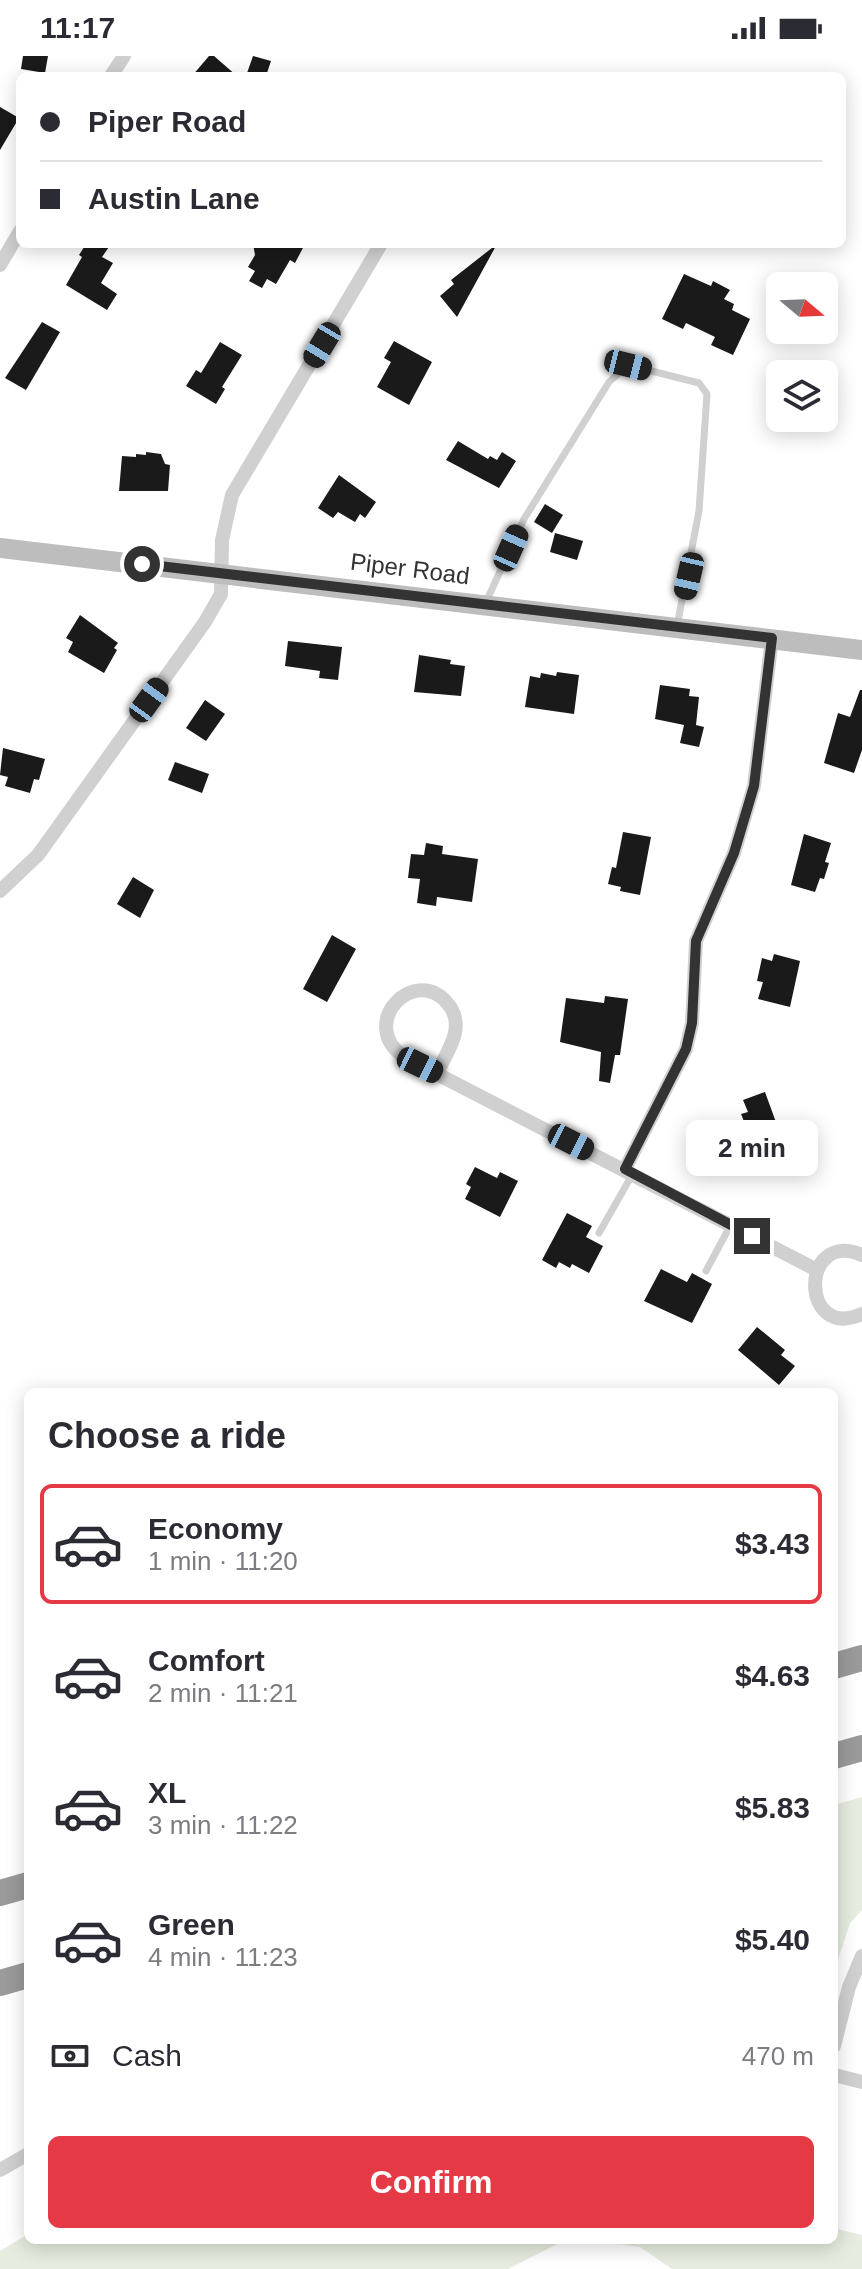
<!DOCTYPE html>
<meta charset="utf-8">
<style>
:root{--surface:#fff;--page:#f2f2f3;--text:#2b2b33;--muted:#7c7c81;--line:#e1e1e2;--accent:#e63946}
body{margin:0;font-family:Helvetica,sans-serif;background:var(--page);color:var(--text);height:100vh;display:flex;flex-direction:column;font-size:30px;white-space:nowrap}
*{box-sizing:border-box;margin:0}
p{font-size:26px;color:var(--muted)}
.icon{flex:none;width:44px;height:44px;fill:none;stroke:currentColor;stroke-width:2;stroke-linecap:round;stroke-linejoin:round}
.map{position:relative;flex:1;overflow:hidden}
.side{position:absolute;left:24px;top:1332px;width:814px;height:856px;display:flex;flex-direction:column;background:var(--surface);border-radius:12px;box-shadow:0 4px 20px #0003}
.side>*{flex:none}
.guide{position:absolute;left:16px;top:16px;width:830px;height:176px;border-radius:12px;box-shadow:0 4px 20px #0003;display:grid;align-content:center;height:176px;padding:0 24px;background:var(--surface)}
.needle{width:52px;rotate:109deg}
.controls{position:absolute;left:766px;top:216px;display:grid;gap:16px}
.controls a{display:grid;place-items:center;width:72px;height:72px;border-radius:12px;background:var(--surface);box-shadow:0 4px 20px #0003;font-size:40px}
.end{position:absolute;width:36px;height:36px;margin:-18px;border:10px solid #333;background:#fff;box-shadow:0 0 0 4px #fff}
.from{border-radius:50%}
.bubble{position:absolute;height:56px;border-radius:12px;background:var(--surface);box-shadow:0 4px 20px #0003;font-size:26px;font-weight:800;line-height:56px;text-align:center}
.car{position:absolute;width:24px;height:48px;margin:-24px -12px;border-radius:10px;box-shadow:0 0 6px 2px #0007;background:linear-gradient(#222 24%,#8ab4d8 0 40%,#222 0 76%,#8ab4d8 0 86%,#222 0)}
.guide b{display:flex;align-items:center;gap:28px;height:76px;font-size:30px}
.guide b+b{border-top:2px solid var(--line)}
.guide i{width:20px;height:20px;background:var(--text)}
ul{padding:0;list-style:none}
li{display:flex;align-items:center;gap:24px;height:120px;margin:0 16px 12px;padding:0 8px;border:4px solid transparent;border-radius:12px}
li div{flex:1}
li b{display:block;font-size:30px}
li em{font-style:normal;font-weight:800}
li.on{border-color:var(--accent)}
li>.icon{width:72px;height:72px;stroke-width:1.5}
h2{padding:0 24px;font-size:36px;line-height:96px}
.pay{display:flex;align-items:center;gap:20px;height:88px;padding:0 24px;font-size:30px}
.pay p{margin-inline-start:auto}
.primary-button{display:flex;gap:16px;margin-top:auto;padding:16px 24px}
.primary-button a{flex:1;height:92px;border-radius:12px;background:var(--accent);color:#fff;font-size:32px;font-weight:800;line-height:92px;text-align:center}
.status{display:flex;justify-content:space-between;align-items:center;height:56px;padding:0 40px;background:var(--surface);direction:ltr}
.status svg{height:22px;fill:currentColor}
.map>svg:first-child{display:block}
.green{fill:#e6ecdf}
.building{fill:#1a1a1a}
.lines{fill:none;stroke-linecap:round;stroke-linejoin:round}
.lane{stroke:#d0d0d0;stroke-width:7}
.street{stroke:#d0d0d0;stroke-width:14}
.secondary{stroke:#bdbdbd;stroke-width:20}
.highway{stroke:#9a9a9a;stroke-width:26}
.route{stroke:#333;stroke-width:10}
.labels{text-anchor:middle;stroke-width:8;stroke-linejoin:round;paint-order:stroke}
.street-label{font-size:24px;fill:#333;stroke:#fff}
</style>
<div class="status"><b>11:17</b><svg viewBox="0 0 49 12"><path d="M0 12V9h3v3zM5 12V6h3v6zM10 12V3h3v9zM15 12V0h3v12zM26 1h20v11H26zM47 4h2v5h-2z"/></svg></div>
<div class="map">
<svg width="862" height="2213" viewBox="0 0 862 2213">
<rect width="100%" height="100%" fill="#fff"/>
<g class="green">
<path d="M862,1741V1854L850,1867L834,1916V1749Z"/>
<path d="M834,2172L862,2179V2213H672L640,2191L591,2184H834Z"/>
<path d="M28,2178V2184H565L508,2213H0V2195Z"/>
</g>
<g class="building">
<path d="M23,0H48L45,17L21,13Z"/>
<path d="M209,0H214L237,20H192Z"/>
<path d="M253,0L271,5L266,20H246Z"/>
<path d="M0,51L19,62L0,94Z"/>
<path d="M86,188H111L102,201L113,207L101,227L117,238L107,254L66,229L82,201L79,199Z"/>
<path d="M253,188H305L295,207L290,204L276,228L267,223L262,232L249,225L255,215L248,211L255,199Z"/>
<path d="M497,188L457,261L440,240L454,228L451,224Z"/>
<path d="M684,218L711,230L713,225L730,234L724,243L734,248L732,254L750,263L733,299L711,289L715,281L686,267L683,273L662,263Z"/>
<path d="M42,266L60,276L26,334L5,322Z"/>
<path d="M394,285L432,306L409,349L377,331L391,306L384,302Z"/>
<path d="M220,286L242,299L222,331L225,333L216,348L186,330L196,314L201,317Z"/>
<path d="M458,385L488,403L490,400L497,404L502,396L516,405L499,432L446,404Z"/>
<path d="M146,396L161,398L165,408L170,409L168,435H119L122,400L136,401V398L146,399Z"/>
<path d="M339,419L376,446L365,462L360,458L355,466L338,456L333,462L318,452Z"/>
<path d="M545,448L563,459L552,477L534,466Z"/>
<path d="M555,477L583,485L577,504L550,496Z"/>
<path d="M80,559L118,587L114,592L117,594L104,617L68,596L73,586L66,582Z"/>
<path d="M288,585L342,591L338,624L319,622L320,615L285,610Z"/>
<path d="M419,599L451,604L450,608L465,610L461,640L414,636Z"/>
<path d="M557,616L579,619L574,658L525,651L530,620L540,622L541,617L556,620Z"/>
<path d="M660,629L690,633L689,640L699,641L696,669L704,671L699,691L680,687L684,669L655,663Z"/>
<path d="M860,634H862V694L854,717L824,707L838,657L850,661Z"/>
<path d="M205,644L225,658L206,685L186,672Z"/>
<path d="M3,692L45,703L39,724L34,723L30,737L5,730L8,721L0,719Z"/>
<path d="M175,706L209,718L202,737L168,724Z"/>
<path d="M623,776L651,781L640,839L620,835L621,831L608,828L612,811L616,812Z"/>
<path d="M804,778L831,787L825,806L829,807L824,823L820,822L815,836L791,829Z"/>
<path d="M426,787L443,790L442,798L478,803L472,846L437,841L436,850L417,847L420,823L408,822L411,798L424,799Z"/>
<path d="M133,821L154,834L140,862L117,848Z"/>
<path d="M332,879L356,893L327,946L303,933Z"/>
<path d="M774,898L800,905L790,951L758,943L763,926L757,925L762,902L772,905Z"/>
<path d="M605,940L628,943L620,999H615L610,1027L599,1025L601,996L560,986L566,942L604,947Z"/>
<path d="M765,1036L781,1080L777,1081L782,1095L759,1104L753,1087L746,1089L740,1070L745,1068L741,1058L748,1056L743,1044Z"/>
<path d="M475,1111L497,1122L500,1116L518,1125L500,1161L465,1143L471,1131L466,1128Z"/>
<path d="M567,1157L592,1170L586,1181L603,1190L589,1217L572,1208L570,1212L559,1206L556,1212L542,1204Z"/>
<path d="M661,1213L687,1226L692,1217L712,1228L692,1267L644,1245Z"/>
<path d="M757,1271L785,1294L781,1299L795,1310L779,1329L738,1294Z"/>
</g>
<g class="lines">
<g class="lane">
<path d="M486,546L524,463L609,326L628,309L699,327L707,338L699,455L677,570"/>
<path d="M599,1177L632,1119"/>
<path d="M706,1215L730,1170"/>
</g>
<g class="street">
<path d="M111,20L124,0"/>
<path d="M0,209L20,175"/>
<path d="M0,835L38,799L205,566L221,538L222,484L232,439L381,188"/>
<path d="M437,1017C443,1004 452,991 455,977C457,967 455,956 448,948C416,907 356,967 404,1001L817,1214"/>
<path d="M625,1113L686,993L692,967L696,885L734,797L754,730L772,582"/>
<path d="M862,1199C800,1172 799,1286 862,1258"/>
<path d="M834,1990L849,1931L862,1900"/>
<path d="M834,2019L862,2026"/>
<path d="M0,2114L28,2098"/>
</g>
<path class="secondary" d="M0,492L862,594"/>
<g class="highway">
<path d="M834,1610L862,1602"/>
<path d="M834,1700L862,1692"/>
<path d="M0,1837L28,1829"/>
<path d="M0,1927L28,1919"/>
</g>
</g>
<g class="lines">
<path class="route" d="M142,508L772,582L754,730L734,797L696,885L692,967L686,993L625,1113L752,1180"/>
</g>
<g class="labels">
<g class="street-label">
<text transform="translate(410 513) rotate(7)" y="8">Piper Road</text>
</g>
</g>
</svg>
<div class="controls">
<a><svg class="needle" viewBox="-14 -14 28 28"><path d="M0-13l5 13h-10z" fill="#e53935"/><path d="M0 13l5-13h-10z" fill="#7c7c81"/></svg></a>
<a><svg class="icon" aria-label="layers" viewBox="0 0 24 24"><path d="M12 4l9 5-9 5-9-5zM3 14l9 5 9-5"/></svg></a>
</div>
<i class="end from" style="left:142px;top:508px"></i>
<i class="end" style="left:752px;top:1180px"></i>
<div class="bubble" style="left:686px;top:1064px;width:132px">2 min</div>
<i class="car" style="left:322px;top:289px;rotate:211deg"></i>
<i class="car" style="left:628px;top:309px;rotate:104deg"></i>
<i class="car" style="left:511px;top:492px;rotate:24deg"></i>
<i class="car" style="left:689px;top:520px;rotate:193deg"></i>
<i class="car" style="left:149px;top:644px;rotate:36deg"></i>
<i class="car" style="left:420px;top:1009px;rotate:116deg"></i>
<i class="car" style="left:571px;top:1086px;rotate:117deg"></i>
<div class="guide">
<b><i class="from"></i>Piper Road</b>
<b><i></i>Austin Lane</b>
</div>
<section class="side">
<h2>Choose a ride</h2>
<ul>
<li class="on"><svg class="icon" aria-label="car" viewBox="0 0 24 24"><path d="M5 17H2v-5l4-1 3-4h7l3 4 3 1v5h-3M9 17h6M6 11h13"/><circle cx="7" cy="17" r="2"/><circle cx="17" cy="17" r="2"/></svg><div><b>Economy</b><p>1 min · 11:20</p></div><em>$3.43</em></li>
<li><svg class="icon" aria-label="car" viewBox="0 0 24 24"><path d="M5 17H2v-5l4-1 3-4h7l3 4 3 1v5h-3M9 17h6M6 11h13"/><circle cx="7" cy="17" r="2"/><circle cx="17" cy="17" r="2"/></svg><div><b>Comfort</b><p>2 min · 11:21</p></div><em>$4.63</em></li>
<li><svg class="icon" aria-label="car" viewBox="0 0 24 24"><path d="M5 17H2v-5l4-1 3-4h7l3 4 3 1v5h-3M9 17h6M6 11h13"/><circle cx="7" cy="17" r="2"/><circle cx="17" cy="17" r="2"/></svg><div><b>XL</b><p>3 min · 11:22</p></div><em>$5.83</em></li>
<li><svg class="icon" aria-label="car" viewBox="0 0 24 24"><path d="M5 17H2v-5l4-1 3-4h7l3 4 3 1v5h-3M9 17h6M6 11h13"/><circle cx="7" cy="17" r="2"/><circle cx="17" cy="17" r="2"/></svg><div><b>Green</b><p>4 min · 11:23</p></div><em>$5.40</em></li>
</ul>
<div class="pay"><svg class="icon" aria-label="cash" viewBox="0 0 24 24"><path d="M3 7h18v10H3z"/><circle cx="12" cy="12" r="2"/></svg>Cash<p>470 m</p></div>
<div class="primary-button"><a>Confirm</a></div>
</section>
</div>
